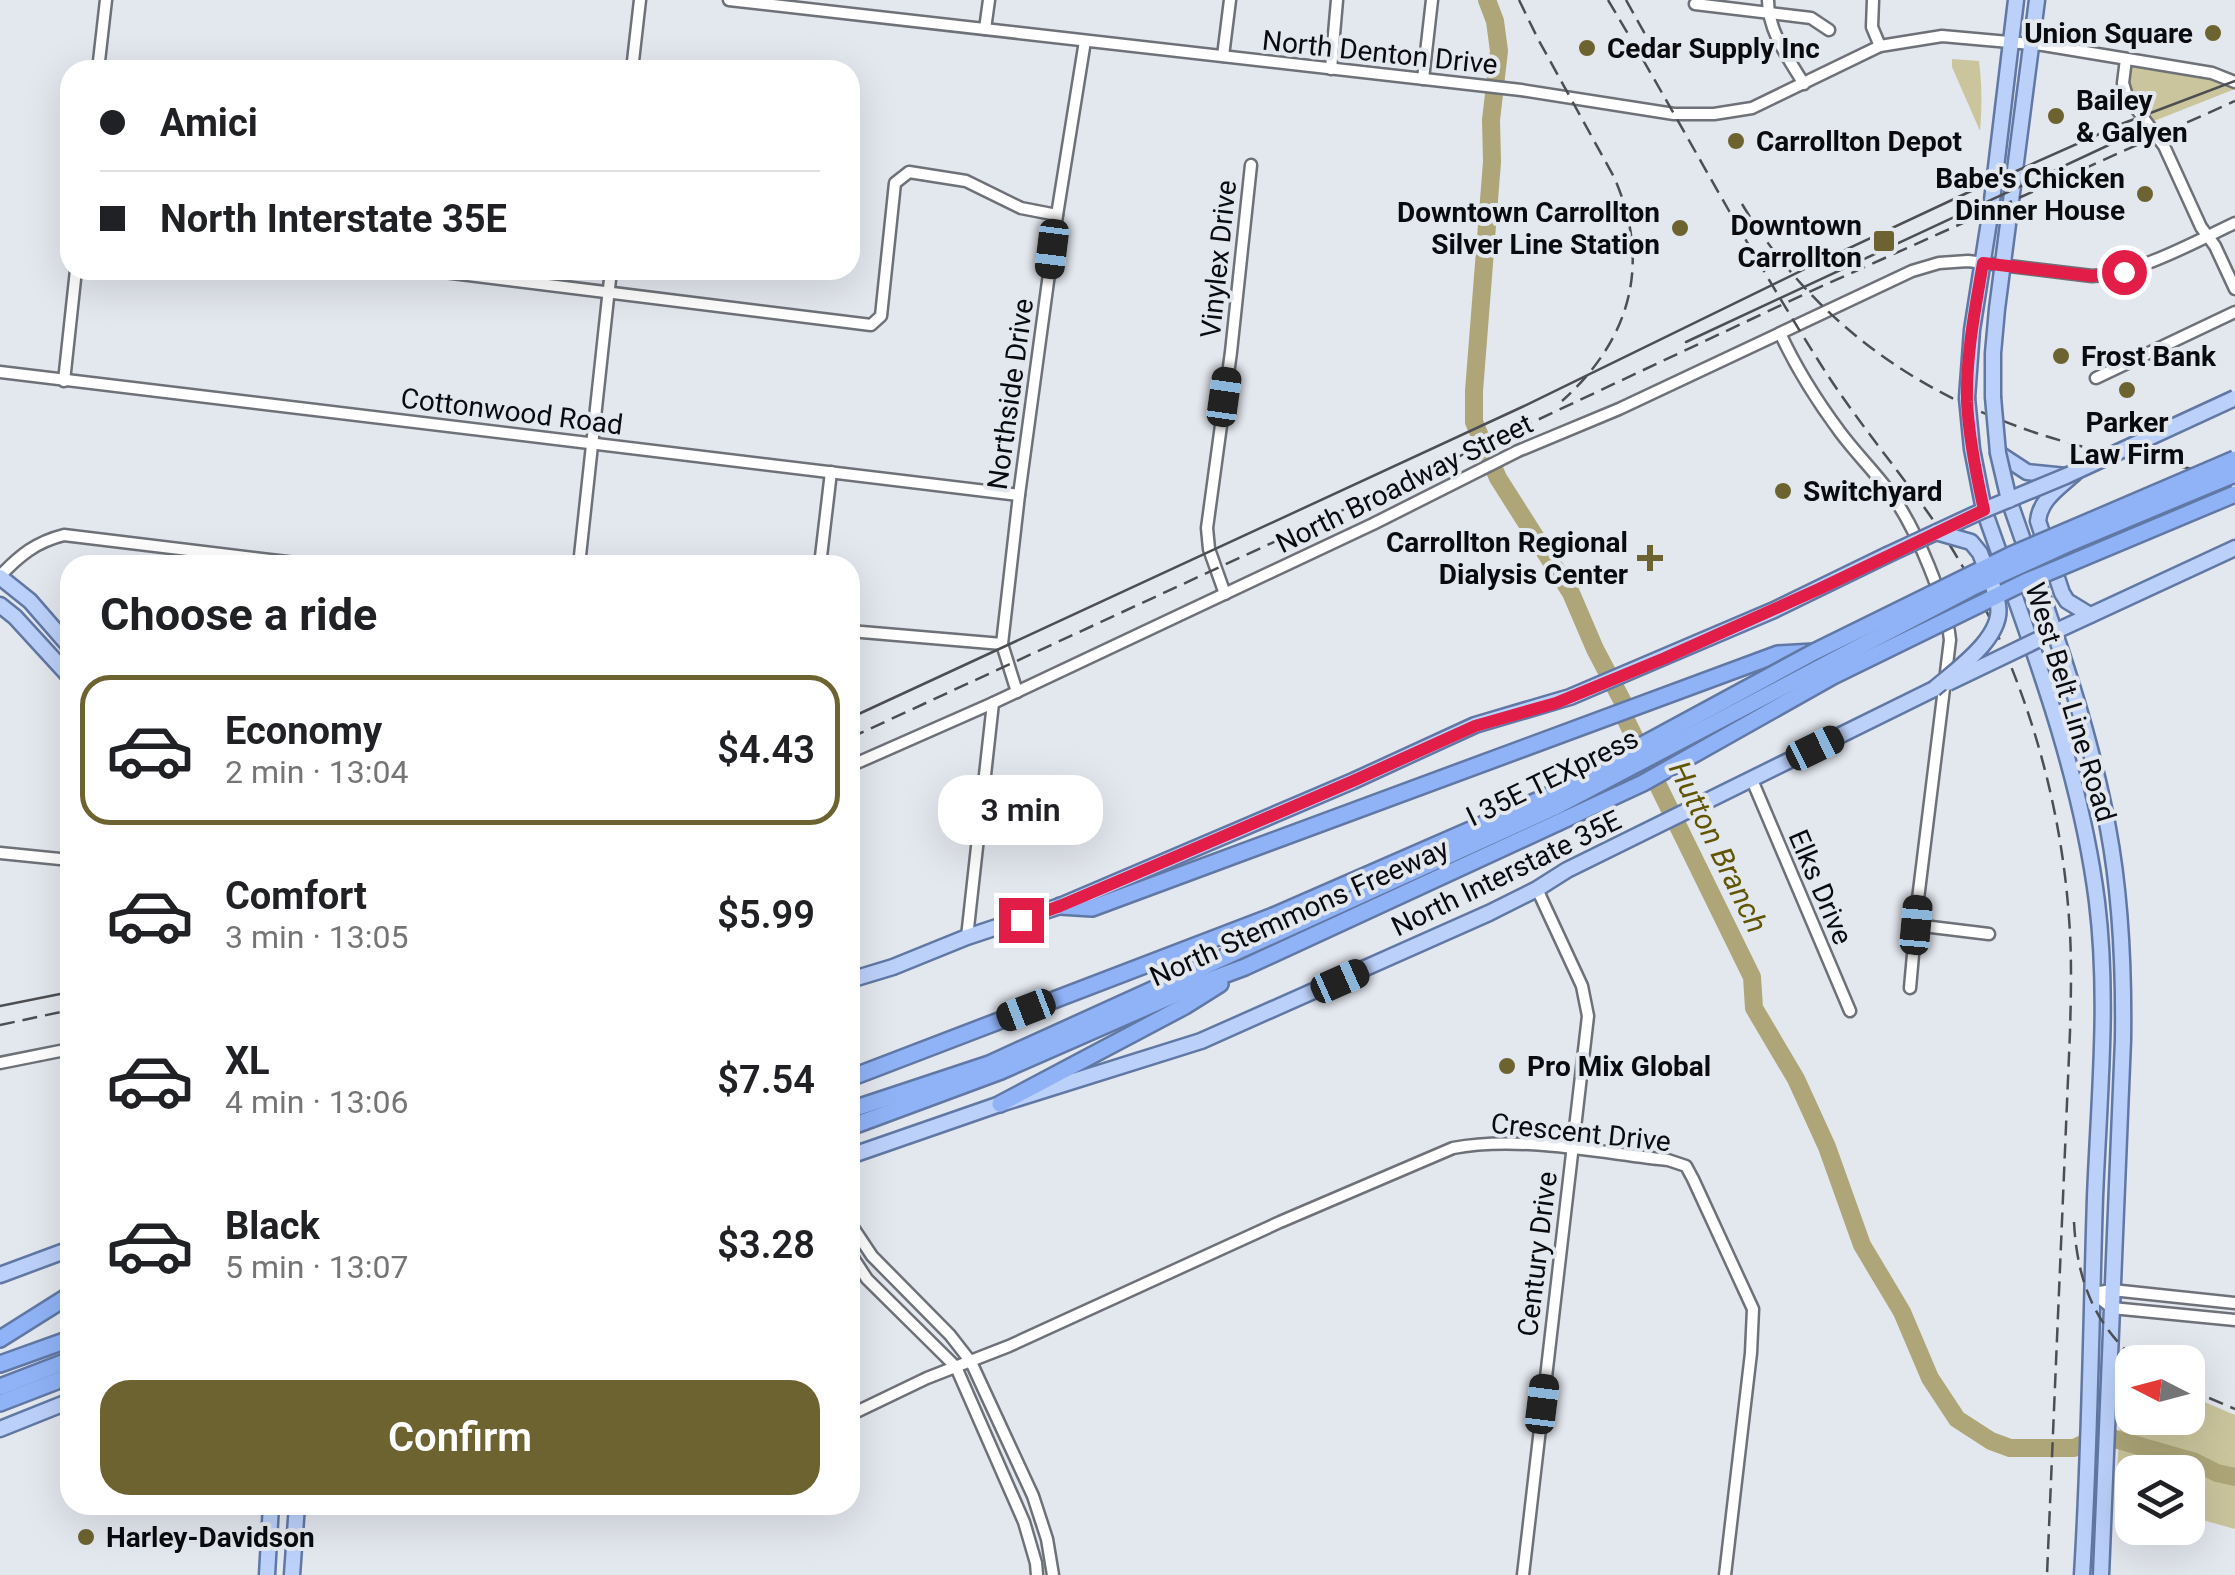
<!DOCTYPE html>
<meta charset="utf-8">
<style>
:root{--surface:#fff;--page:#f2f2f2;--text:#202124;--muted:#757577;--line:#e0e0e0;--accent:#6d6330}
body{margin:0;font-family:Roboto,sans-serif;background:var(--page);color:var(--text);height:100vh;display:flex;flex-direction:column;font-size:38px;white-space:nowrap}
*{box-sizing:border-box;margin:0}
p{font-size:32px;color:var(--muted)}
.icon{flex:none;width:55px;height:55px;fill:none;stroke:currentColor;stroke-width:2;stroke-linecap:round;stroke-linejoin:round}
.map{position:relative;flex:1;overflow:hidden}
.side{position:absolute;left:60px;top:555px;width:800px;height:960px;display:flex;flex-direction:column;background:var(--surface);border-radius:30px;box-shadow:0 10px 40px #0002}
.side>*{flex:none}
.banner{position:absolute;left:60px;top:60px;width:800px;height:220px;border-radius:30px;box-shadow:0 10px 40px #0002;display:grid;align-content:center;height:220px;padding:0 40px;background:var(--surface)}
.needle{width:65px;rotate:276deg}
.buttons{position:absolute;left:2115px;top:1345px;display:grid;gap:20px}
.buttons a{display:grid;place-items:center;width:90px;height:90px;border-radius:20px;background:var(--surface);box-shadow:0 10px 40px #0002;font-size:50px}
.end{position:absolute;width:45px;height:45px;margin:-22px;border:12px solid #e11d48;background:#fff;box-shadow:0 0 0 5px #fff}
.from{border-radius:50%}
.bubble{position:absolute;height:70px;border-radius:30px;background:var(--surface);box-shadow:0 10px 40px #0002;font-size:32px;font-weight:600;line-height:70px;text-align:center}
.car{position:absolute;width:30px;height:60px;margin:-30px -15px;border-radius:12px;box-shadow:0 0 8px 2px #0007;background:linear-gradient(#222 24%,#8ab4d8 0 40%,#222 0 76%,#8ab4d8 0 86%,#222 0)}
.banner b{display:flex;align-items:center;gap:35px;height:95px;font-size:38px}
.banner b+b{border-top:2px solid var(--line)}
.banner i{width:25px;height:25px;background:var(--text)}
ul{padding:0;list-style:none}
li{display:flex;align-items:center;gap:30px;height:150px;margin:0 20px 15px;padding:0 20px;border:5px solid transparent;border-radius:30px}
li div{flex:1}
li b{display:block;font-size:38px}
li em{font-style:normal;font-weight:600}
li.selected{border-color:var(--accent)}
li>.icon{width:90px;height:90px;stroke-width:1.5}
h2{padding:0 40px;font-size:45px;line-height:120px}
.button{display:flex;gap:20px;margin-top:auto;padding:20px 40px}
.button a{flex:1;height:115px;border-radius:30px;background:var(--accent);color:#fff;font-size:40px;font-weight:600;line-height:115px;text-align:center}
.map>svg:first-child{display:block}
.green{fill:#cbc59d}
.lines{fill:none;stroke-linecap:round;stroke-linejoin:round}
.river{stroke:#aea678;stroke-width:18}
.minor-casing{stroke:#6e7178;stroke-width:15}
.major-casing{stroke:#6178a5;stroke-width:19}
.highway-casing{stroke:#6178a5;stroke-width:20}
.minor{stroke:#fff;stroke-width:10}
.major{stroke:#bcd1fa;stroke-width:14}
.highway{stroke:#90b3f7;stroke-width:15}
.tram{stroke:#4c4e52;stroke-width:2.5}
.rail{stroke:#4c4e52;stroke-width:2.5;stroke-dasharray:15 8;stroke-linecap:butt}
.major-bridge-casing{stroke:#6178a5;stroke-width:19;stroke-linecap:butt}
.highway-bridge-casing{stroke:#6178a5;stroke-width:20;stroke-linecap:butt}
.major-bridge{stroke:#bcd1fa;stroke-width:14}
.highway-bridge{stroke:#90b3f7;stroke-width:15}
.route{stroke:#e11d48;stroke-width:12}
.poi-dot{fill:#6d6330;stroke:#e3e7ee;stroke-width:4}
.labels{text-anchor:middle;stroke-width:8;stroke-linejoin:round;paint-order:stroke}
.poi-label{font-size:28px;font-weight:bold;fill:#0a0b0e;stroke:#e3e7ee;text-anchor:start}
.street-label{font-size:28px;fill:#0a0b0e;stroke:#e3e7ee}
.water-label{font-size:30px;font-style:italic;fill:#625500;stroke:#e3e7ee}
</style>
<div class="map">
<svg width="2235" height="1575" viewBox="0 0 2235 1575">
<rect width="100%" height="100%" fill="#e3e7ee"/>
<g class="green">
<path d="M1952,59L1979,61C1982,84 1982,107 1980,131L1952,67Z"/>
<path d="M2135,64L2211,77L2235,89L2154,121C2137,103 2130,96 2127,70Z"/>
<path d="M2124,1361L2132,1366V1418H2188V1395L2235,1415V1529L2188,1516V1472H2132V1506L2115,1502Z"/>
</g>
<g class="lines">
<path class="river" d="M1487,0L1495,21L1499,51L1491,120L1492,162L1474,391V422L1498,478L1571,593L1595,649L1625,706V718L1752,977L1754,1008L1796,1079L1827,1147L1862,1245L1902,1312L1930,1378L1957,1419L1991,1441L2010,1448H2074L2101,1435L2195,1462L2217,1473L2235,1477"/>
<defs>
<g id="minor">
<path d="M729,0L1521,90L1674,114H1714L1752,108L1880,46L1942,36L2043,45L2212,73L2235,82"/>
<path d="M1768,0C1768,31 1788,58 1804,84"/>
<path d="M1873,0L1872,27L1880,46"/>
<path d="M1695,4L1811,18L1829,30"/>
<path d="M985,29L989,0"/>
<path d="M1223,56L1230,0"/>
<path d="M2126,59L2123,83L2127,96L2164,146L2201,227L2215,246L2235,289"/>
<path d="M1331,69L1337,0"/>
<path d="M98,70L106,0"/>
<path d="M632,70L640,0"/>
<path d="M1423,79L1432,0"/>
<path d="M428,270L871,325L881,316L895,183L909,172L966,181L1021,208L1057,215"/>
<path d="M1780,333C1796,368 1817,401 1840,432C1857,455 1878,475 1894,498C1917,532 1946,600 1950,640L1918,899L1910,988"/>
<path d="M0,372L1019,495"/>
<path d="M2096,378L2235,312"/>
<path d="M64,381L76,270"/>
<path d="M579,565L611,270"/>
<path d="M820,565L831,472"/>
<path d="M0,576C20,555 36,542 64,535L312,565"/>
<path d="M1225,594L1209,549L1207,528L1231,352L1251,165"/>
<path d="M850,631L1002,644"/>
<path d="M1017,692L1002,644L1019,495L1057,215L1085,41"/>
<path d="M850,766L993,703L1373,524L1518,451L1619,409L1912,271L1939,263L1968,261L2092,276C2137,274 2193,243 2235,223"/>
<path d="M1752,780L1850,1011"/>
<path d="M0,853L70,860"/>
<path d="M1915,925L1989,934"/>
<path d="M967,937L993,703"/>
<path d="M0,1063L70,1049"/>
<path d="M850,1223L872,1256L950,1335L971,1362L1033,1496L1047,1539L1053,1575"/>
<path d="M850,1253L867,1279L956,1367L1024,1522L1036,1563L1037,1575"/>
<path d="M2093,1293L2112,1308L2235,1320"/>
<path d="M2093,1293L2112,1290L2235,1303"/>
<path d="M850,1415L927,1378L1009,1346L1280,1222L1453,1148C1519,1135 1601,1153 1668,1160L1686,1166L1693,1179L1753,1309L1751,1353L1725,1575"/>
<path d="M1523,1575L1588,1016L1582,986L1537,889"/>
</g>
<g id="major">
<path d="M1993,397V353L1997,309L2037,0"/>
<path d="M1967,398L1972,330L1991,209L2016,0"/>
<path d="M1998,453L2027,472L2066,476"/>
<path d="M2075,473C2060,487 2040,499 2038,521L2062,593L2067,601L2090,615"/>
<path d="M2009,500C2046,607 2087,716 2108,828C2121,897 2124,969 2123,1040L2101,1575"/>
<path d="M1984,510C2029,638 2080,767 2097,902C2109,999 2099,1099 2095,1197C2091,1323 2090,1449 2082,1575"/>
<path d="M0,577L30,601L70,647"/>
<path d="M0,605L15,617L70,677"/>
<path d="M2054,632L2235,548"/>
<path d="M850,980L893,967L967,937L1060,906L1353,781L1475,725L1570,697L1774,610L1887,555"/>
<path d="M850,1156L1000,1104L1201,1041L1489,913L1537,889L1567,870L1934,689"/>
<path d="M0,1275L70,1249"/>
<path d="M0,1429L70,1401"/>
<path d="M267,1575L271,1505"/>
<path d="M292,1575L297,1505"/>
</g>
<g id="highway">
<path d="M1060,906L1092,908L1778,654L1814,652"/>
<path d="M850,1078L1273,916L1548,796"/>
<path d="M1000,1104L1185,1006L1220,984"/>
<path d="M850,1110L989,1064L1553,808"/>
<path d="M850,1127L1001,1071L1199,984L1245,967L1557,823"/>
<path d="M0,1339L70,1295"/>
<path d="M0,1364L70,1339"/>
<path d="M0,1387L70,1360"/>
<path d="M0,1403L70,1376"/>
</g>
</defs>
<use href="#minor" class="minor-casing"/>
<use href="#major" class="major-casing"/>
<use href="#highway" class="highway-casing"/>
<use href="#minor" class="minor"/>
<use href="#major" class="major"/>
<use href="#highway" class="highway"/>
<g class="tram">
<path d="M1686,342L2126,137"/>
<path d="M850,718L1522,407L1813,265L1969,192L2124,123L2235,81"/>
<path d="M0,1006L70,992"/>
</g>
<g class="rail">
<path d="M1519,0L1538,39L1614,177C1652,263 1631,339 1562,401"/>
<path d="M1608,0C1679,119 1744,243 1818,360C1857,423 1906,478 1946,539C2017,651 2060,786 2069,918C2072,956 2071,994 2070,1032L2047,1575"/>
<path d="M1626,0L1650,43"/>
<path d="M1742,204C1833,355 1982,434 2153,461C2180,466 2207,473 2235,476"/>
<path d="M850,738L1516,430L1809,292L2235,101"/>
<path d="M0,1025L70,1010"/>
<path d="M2074,1222C2077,1280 2094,1325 2139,1362"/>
<path d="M2188,1389L2235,1409"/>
</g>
<defs>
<g id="major-bridge">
<path d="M1993,397L1998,453L2009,500"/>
<path d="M1967,398L1972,449L1984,510"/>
<path d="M1887,555L1984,510L2066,476L2235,398"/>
<path d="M1948,683L2054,632"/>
<path d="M1934,689C1956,670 2004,637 1998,605C1995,587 1986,569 1980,553L1971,542L1936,532"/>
</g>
<g id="highway-bridge">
<path d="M1548,796L1814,652L2011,555L2235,459"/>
<path d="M1553,808L1971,588L2072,542L2235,474"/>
<path d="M1557,823L1643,783L1833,676L2025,582L2235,494"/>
</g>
</defs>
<use href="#major-bridge" class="major-bridge-casing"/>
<use href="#highway-bridge" class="highway-bridge-casing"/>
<use href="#major-bridge" class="major-bridge"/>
<use href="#highway-bridge" class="highway-bridge"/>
</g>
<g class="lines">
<path class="route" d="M1021,920L1060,906L1353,781L1475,726L1556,703L1665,658L1819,589L1984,510C1976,474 1969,439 1967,402C1966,355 1975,309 1983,263L2092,276L2124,272"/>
</g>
<g class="poi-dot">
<circle cx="2213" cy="33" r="10"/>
<circle cx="1587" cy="48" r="10"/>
<circle cx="2056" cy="116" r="10"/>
<circle cx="1736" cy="141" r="10"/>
<circle cx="2145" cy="194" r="10"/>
<circle cx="1680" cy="228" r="10"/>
<rect x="1872" y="229" width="24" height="24" rx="5"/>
<circle cx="2061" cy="356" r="10"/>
<circle cx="2127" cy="390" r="10"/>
<circle cx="1783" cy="491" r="10"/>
<path d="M1645 543h10v10h10v10h-10v10h-10v-10h-10v-10h10z"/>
<circle cx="1507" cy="1066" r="10"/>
<circle cx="86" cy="1537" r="10"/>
</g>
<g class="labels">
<g class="poi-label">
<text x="2193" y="43" text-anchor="end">Union Square</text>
<text x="1607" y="58">Cedar Supply Inc</text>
<text x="2076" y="110">Bailey<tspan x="2076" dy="32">&amp; Galyen</tspan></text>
<text x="1756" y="151">Carrollton Depot</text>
<text x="2125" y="188" text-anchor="end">Babe's Chicken<tspan x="2125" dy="32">Dinner House</tspan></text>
<text x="1660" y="222" text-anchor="end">Downtown Carrollton<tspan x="1660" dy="32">Silver Line Station</tspan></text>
<text x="1862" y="235" text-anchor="end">Downtown<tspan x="1862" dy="32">Carrollton</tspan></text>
<text x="2081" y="366">Frost Bank</text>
<text x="2127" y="432" text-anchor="middle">Parker<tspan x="2127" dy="32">Law Firm</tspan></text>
<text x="1803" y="501">Switchyard</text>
<text x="1628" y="552" text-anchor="end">Carrollton Regional<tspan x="1628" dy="32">Dialysis Center</tspan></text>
<text x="1527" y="1076">Pro Mix Global</text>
<text x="106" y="1547">Harley-Davidson</text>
</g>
<g class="street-label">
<text transform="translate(1380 52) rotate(6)" y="10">North Denton Drive</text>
<text transform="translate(1218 259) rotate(-84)" y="10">Vinylex Drive</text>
<text transform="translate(1010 394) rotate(-82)" y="10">Northside Drive</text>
<text transform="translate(512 411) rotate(7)" y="10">Cottonwood Road</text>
<text transform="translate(1404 483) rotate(-26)" y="10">North Broadway Street</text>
<text transform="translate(2071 702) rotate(73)" y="10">West Belt Line Road</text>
<text transform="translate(1552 777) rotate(-26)" y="10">I 35E TEXpress</text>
<text transform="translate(1506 873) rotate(-26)" y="10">North Interstate 35E</text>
<text transform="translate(1821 887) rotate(67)" y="10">Elks Drive</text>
<text transform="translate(1299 912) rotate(-24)" y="10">North Stemmons Freeway</text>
<text transform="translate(1581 1132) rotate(6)" y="10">Crescent Drive</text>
<text transform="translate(1537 1254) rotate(-83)" y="10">Century Drive</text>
</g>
<g class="water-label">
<text transform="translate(1718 847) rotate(64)" y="10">Hutton Branch</text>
</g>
</g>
</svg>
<div class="buttons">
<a><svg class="needle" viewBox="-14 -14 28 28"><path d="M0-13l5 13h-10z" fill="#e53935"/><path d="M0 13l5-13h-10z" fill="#757577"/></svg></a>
<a><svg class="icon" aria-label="layers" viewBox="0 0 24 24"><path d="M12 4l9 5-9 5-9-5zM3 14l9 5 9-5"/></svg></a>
</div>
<i class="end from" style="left:2124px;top:272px"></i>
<i class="end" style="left:1021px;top:920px"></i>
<div class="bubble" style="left:938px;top:775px;width:165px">3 min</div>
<i class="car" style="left:1052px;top:249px;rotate:187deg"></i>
<i class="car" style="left:1224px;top:397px;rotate:8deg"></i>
<i class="car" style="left:1815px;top:748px;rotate:64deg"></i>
<i class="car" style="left:1916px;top:925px;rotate:5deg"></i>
<i class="car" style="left:1340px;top:981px;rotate:66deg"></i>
<i class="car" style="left:1026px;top:1010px;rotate:249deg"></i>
<i class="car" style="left:1542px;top:1404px;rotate:7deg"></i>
<div class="banner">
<b><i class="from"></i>Amici</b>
<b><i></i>North Interstate 35E</b>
</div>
<section class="side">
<h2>Choose a ride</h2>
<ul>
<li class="selected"><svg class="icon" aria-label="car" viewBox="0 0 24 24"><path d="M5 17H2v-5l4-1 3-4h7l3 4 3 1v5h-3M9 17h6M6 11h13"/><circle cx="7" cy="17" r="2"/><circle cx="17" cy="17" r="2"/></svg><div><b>Economy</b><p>2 min · 13:04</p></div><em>$4.43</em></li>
<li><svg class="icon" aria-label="car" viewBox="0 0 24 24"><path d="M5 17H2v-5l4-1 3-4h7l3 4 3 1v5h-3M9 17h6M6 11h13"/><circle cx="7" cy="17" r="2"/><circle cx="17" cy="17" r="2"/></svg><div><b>Comfort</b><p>3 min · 13:05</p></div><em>$5.99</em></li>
<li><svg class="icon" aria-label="car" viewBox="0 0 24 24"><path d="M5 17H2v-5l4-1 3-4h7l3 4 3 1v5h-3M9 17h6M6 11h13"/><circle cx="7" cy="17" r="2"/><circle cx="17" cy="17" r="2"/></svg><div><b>XL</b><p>4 min · 13:06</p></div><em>$7.54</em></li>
<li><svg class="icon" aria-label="car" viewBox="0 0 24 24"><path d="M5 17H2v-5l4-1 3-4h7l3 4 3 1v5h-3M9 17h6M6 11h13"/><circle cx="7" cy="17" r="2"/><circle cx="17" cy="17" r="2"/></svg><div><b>Black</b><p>5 min · 13:07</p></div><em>$3.28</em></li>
</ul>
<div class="button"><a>Confirm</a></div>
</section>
</div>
